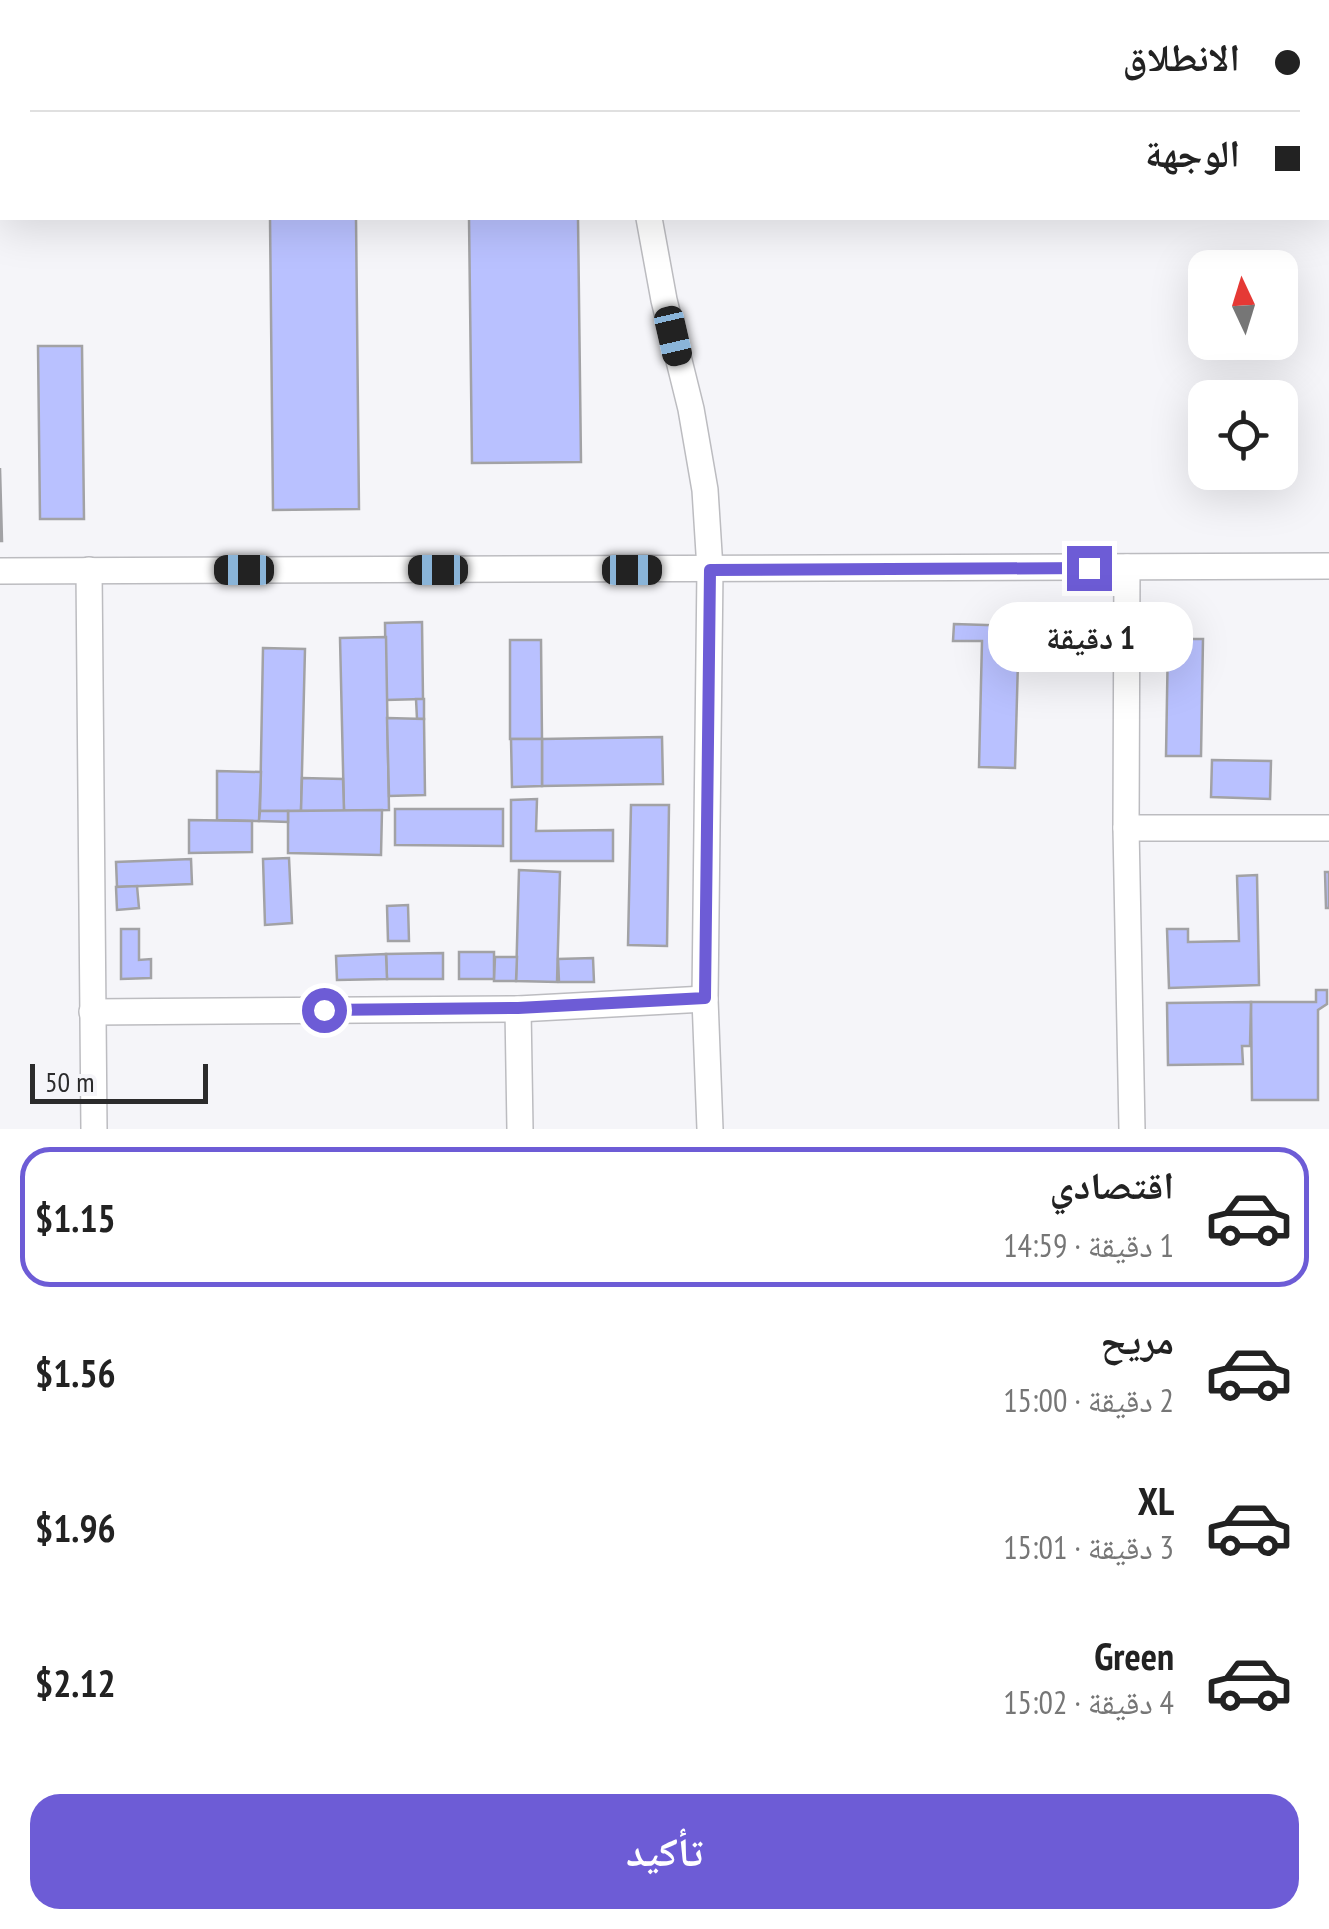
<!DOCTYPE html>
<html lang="ar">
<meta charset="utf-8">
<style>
:root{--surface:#fff;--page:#f2f2f2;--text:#222;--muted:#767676;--line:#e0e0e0;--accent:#6d5cd6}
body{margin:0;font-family:"PT Sans Narrow","Noto Naskh Arabic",sans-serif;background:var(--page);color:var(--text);direction:rtl;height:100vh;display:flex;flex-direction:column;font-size:38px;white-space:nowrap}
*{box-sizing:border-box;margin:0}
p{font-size:32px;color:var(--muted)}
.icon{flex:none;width:55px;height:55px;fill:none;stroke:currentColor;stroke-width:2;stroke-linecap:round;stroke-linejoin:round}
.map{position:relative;height:1129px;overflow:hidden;direction:ltr}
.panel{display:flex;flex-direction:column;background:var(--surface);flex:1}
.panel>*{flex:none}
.guide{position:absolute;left:0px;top:0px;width:1330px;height:220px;box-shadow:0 10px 40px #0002;direction:rtl;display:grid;align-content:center;height:220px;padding:0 30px;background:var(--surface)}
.needle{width:65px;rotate:356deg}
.buttons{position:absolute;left:1188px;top:250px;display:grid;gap:20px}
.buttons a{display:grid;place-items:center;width:110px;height:110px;border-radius:20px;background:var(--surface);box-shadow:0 10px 40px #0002;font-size:50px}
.scale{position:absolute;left:30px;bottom:25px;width:178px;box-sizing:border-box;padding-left:10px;border:5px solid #2b2b2c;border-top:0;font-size:28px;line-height:35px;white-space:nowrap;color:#2b2b2c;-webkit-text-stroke:8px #f5f5f9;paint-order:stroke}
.end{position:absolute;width:45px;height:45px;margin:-22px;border:12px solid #6d5cd6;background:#fff;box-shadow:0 0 0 5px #fff}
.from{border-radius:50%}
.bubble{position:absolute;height:70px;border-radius:30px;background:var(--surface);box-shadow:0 10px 40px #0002;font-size:32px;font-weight:700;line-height:70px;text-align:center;direction:rtl}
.car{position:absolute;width:30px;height:60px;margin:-30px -15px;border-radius:12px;box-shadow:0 0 8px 2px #0007;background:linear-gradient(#222 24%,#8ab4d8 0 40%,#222 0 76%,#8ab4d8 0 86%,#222 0)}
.guide b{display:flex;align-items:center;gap:35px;height:95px;font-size:38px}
.guide b+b{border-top:2px solid var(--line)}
.guide i{width:25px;height:25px;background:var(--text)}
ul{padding:18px 0 0;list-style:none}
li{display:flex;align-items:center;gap:30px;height:140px;margin:0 20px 15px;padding:0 10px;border:5px solid transparent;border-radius:30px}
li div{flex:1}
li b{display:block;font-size:38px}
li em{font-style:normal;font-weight:700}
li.current{border-color:var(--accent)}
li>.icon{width:90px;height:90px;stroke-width:1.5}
.button{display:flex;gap:20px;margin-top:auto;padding:20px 30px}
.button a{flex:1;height:115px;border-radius:30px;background:var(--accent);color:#fff;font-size:40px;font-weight:700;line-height:115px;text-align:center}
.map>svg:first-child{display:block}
.building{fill:#b9c1ff;stroke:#a2a2a5;stroke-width:2.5}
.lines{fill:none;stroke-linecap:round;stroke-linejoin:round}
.minor-casing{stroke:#bcbcc0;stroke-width:28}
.minor{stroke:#fff;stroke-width:25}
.route{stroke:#6d5cd6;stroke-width:12}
</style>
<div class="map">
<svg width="1329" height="1129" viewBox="0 0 1329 1129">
<rect width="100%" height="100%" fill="#f5f5f9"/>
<g class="building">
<path d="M460,0H548V2H461Z"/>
<path d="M270,218H356L359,509L273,510Z"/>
<path d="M469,218H578L581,462L472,463Z"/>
<path d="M38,346H82L84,519H40Z"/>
<path d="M0,468L2,541H0Z"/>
<path d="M422,622L423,699L386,700L385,623Z"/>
<path d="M954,624L1019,626L1015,768L979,767L982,641H953Z"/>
<path d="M386,637L389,810L344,811L340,638Z"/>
<path d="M1168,639H1203L1201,756H1166Z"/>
<path d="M510,640H541L542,739H510Z"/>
<path d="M263,648L305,649L301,811H260Z"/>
<path d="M416,699H424V719H417Z"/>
<path d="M387,718L424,719L425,795L389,796Z"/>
<path d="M662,737L663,784L542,786V739Z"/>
<path d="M511,739H542V786L512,787Z"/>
<path d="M1212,760L1271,761L1270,799L1211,797Z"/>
<path d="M217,771L261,772L259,821L217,820Z"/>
<path d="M302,778L343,779L344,811H301Z"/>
<path d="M537,799L536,831L613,830V861H511V800Z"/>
<path d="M631,805H669L667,946L628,945Z"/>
<path d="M395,809H503V846L395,845Z"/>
<path d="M382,810L381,855L288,853V811Z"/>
<path d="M260,811H288V822L259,821Z"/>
<path d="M189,820L252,821V852L189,853Z"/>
<path d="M289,858L292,923L265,925L263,859Z"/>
<path d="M191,859L192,884L117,887L116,862Z"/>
<path d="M519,870L560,872L557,982L516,981Z"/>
<path d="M1325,872H1329V908H1326Z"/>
<path d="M1257,875L1259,985L1169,988L1167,929H1188V942L1239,941L1237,876Z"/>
<path d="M137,886L139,908L117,910L116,887Z"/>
<path d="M408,905L409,941H388L387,906Z"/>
<path d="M121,929H139V960L151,959V978L121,979Z"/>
<rect x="459" y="952" width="35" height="27"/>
<path d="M443,953V979H387L386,954Z"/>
<path d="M386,954L387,979L337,980L336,956Z"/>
<path d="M495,957H517L516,981H494Z"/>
<path d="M593,958L594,982H559L558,959Z"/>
<path d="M1316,990H1327V1004L1318,1010V1100H1252L1251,1002H1316Z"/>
<path d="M1251,1002L1250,1046H1242L1243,1064L1168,1065L1167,1003Z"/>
</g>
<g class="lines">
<defs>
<g id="minor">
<path d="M607,0L608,2"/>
<path d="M649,218L664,300L691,409L705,490L710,569L705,999L710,1129"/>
<path d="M1127,567L1126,828L1132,1129"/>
<path d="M89,570L94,1129"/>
<path d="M0,571L1329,566"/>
<path d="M1126,828H1329"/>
<path d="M518,1009L520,1129"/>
<path d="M92,1012L518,1009L705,999"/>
</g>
</defs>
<use href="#minor" class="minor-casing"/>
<use href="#minor" class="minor"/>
</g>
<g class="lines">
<path class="route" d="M324,1010L518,1008L705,998L710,570L1089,568"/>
</g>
</svg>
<div class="buttons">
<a><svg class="needle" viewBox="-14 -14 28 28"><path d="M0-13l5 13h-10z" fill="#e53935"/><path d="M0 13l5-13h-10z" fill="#767676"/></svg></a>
<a><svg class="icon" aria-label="locate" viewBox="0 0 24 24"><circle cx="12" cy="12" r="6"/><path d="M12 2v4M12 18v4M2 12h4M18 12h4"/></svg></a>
</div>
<div class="scale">50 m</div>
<i class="end from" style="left:324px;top:1010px"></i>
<i class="end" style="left:1089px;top:568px"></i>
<div class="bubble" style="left:988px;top:602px;width:205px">1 دقيقة</div>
<i class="car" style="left:673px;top:336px;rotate:167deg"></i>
<i class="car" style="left:244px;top:570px;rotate:270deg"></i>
<i class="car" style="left:438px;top:570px;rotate:270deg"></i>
<i class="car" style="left:632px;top:570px;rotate:90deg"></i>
<div class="guide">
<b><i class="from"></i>الانطلاق</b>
<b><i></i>الوجهة</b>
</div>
</div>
<section class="panel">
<ul>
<li class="current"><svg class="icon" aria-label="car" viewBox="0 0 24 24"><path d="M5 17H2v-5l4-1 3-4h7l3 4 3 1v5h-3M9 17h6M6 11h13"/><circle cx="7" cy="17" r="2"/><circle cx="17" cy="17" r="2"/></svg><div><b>اقتصادي</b><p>1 دقيقة · 14:59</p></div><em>$1.15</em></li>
<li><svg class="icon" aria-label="car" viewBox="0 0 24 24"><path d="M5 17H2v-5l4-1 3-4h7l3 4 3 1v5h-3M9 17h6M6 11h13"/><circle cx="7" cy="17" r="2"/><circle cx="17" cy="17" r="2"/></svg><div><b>مريح</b><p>2 دقيقة · 15:00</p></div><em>$1.56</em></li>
<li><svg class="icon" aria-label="car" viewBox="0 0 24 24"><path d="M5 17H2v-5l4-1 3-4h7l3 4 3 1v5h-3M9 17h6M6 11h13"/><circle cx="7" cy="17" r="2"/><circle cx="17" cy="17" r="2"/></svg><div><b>XL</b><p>3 دقيقة · 15:01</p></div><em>$1.96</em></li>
<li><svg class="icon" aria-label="car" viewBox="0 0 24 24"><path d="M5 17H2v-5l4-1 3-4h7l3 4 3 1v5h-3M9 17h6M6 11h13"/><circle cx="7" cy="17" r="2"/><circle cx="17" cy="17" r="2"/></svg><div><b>Green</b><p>4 دقيقة · 15:02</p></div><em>$2.12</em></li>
</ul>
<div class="button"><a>تأكيد</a></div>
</section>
